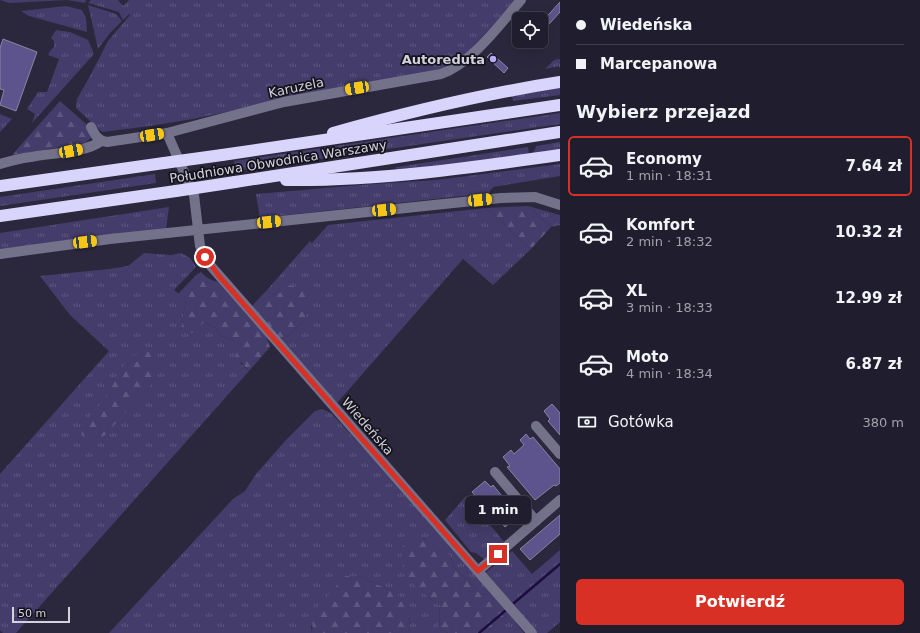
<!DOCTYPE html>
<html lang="pl">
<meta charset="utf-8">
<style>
:root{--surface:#201e2e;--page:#282736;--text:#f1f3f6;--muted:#a2a2aa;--line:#3d3c4a;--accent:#d93025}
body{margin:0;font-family:"DejaVu Sans",sans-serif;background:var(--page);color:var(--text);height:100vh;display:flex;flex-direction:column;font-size:15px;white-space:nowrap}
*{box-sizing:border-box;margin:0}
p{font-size:13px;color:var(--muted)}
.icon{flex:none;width:22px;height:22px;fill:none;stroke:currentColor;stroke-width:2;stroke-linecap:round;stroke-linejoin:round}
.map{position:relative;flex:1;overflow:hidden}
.sheet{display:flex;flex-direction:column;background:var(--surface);width:360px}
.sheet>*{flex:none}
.guide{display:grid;align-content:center;height:88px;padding:0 16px;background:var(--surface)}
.controls{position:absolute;left:512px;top:12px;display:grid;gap:8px}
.controls a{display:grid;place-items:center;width:36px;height:36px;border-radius:6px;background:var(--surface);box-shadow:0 4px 16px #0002,0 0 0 1px var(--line);font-size:20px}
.scale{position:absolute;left:12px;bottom:10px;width:58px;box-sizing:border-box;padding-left:4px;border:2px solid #d2d1de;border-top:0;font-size:11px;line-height:14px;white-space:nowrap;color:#d2d1de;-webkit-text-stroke:3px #14131c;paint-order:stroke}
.end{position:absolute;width:18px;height:18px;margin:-9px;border:5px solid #d93025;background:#fff;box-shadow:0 0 0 2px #fff}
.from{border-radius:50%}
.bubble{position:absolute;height:28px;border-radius:6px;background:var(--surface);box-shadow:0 4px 16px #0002,0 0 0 1px var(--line);font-size:13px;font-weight:600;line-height:28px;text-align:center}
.car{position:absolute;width:12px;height:24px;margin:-12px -6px;border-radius:5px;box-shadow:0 0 3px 1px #0007;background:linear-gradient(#f5c518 24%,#345 0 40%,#f5c518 0 76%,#345 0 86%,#f5c518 0)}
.guide b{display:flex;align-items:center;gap:14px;height:38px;font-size:15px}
.guide b+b{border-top:1px solid var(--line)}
.guide i{width:10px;height:10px;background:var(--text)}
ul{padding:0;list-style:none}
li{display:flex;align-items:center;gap:12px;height:60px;margin:0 8px 6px;padding:0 8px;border:2px solid transparent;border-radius:6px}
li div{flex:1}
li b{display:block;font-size:15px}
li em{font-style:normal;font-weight:600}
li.active{border-color:var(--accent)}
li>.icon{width:36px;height:36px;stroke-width:1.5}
h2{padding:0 16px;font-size:18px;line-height:48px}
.pay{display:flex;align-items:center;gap:10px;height:44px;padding:0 16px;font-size:15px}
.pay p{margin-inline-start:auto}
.cta{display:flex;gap:8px;margin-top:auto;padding:8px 16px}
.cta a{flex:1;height:46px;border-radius:6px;background:var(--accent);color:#fff;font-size:16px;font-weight:600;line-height:46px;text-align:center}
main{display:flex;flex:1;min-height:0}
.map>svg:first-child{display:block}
.grass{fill:url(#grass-tufts)}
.forest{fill:url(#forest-firs)}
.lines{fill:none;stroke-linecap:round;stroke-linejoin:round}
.stream{stroke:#1c0d3f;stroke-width:2.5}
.building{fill:#5e548d;stroke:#87859e}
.minor{stroke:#74718b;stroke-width:10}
.highway{stroke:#d9d4fc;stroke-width:12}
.highway-bridge{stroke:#d9d4fc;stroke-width:12}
.route{stroke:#d93025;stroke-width:5}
.poi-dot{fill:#b6abf8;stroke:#14131c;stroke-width:1.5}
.labels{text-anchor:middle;stroke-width:3.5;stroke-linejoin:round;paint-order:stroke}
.poi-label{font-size:13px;font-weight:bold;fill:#d2d1de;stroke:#14131c;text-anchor:end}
.street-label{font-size:13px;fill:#d2d1de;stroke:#14131c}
</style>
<main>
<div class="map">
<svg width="560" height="633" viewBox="0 0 560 633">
<defs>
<pattern id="grass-tufts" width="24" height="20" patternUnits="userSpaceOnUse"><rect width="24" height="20" fill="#443c6a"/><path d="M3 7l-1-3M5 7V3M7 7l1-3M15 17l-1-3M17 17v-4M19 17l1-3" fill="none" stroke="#5e577f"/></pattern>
<pattern id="forest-firs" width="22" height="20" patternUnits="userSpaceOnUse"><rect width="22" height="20" fill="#443c6a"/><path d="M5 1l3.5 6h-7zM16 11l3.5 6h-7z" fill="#5e577f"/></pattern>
</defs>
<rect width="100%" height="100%" fill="#2b283d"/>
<g class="grass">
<path d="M0,0H86L85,3L67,0L9,3Z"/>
<path d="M91,0H118L123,6L129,0H516L461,60L446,68L427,73L354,85L193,119L150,126L102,132L76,108L77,99L90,76L108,41L130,15L129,14L123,20L119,12L88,3Z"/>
<path d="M88,5L116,14L122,21L110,33L98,49Z"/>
<path d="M66,6L82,10L86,18L87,32L29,16L21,11Z"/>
<path d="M56,30L70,32L88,40L94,54L32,123L35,114L27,109L38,92H47L59,59L48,55L50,51L54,47V41L51,38Z"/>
<path d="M560,59V69L559,66L545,69L554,60Z"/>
<path d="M560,87V95L513,101L512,96Z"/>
<path d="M560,113V124L236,171L234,161Z"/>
<path d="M0,114L12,119L0,132Z"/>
<path d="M560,142V150L491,160L396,170V167L528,147L529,154C534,153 535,150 536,146Z"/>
<path d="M560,164V176L493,187L492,189L490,190V193L260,218L256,194L360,185L436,180Z"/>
<path d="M155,174L156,183L0,206V197Z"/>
<path d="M528,206L560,215V225L551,227Z"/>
<path d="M169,207L166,229L0,251V233Z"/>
<path d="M486,208L531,249L493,285L463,259L337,403L282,341L296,328L306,320L281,292L276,295L271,294L267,290L310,241L312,243L328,225Z"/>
<path d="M144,253L171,255L181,253L190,258L196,267L174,290L186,299L181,330L204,322L216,328L221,336L237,342L241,347L237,351L241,364L249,371L16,633H3L0,630V474L109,351L70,315L40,276L109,269L128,266Z"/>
<path d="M322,409L331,413L412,501L491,592L482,595L454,567L451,557L423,538L428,597L440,605L439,629L448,633H410L409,612L392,591L358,576L311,626L312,633H109L233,499L245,491L256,474L286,440L315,411Z"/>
<path d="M466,496L505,543L485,560L476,553L471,552L445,520Z"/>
<path d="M560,550V622L547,633H536L485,573L512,551L532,574Z"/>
<path d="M509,614L524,633H487Z"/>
</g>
<g class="forest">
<path d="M60,101L86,124L92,137L85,143L12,155Z"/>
<path d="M528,206L551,227L531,249L486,208Z"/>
<path d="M201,272C206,278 211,280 218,282L266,336L270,347L249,371L236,357L237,351L240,346L237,342L221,336L216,328L204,322L193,333H185L181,330L186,299L178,294L197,274Z"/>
<path d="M284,286H300L312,293L306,320L296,328L282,341L251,307L267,290L271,294L276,295L281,292V288Z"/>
<path d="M139,352H149L156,361L152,384L104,436L94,438L82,436L81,427L106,397L126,362Z"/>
<path d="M414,537C423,538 429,542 438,542L451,557L454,567L482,595L491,592L509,614L487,633H448L439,629L440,605L428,597L414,585L403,567L401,550L406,540Z"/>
<path d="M345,576H358L392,591L405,600L409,612L410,633H312L313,612Z"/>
</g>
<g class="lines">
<g class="stream">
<path d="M514,603L560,564"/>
<path d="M479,633L505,611"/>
</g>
</g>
<g class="building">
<path d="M560,2V12L541,33V23Z"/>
<path d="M3,39L37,52L16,111L0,105L4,90L0,89V48Z"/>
<path d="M491,53L508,68L504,73L487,57Z"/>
<path d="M552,404L560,413V435L548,421L550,419L544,411Z"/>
<path d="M526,434L530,439L533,437L560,469V483L556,486L554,485L535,500L507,467L510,466L503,457L511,450L514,454L524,445L520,440Z"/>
<path d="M485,481L491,487L493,485L518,516L505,527L479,496L477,498L472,492Z"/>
<path d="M560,515V534L530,560L520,549Z"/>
</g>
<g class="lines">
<g class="minor">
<path d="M91,127C95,135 98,141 107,142L167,133L284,102L441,74C472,63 500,24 521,0"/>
<path d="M167,133L194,195L200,246L202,251L210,265L532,633"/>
<path d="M0,164C10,161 20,158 31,157C50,153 86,153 101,141"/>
<path d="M0,254L110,239L501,198L535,197L560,205"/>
<path d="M536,426L560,454"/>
<path d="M495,472L536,521"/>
<path d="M478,571L560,500"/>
</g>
<g class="highway">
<path d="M333,133C408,112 483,94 560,82"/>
<path d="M222,155L560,105"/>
<path d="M286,180C378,181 469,168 560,155"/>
<path d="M235,182L560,132"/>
<path d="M0,186L164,163"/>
<path d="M0,216L176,191"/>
</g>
<g class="highway-bridge">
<path d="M164,163L222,155"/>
<path d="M176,191L235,182"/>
</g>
</g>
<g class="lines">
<path class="route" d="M205,257L219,276L478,571L498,554"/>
</g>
<circle class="poi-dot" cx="493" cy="59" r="4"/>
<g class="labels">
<g class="poi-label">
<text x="485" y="64">Autoreduta</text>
</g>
<g class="street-label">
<text transform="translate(296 87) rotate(-12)" y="5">Karuzela</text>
<text transform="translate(278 161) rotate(-9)" y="5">Południowa Obwodnica Warszawy</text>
<text transform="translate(368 426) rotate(49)" y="5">Wiedeńska</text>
</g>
</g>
</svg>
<div class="controls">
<a><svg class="icon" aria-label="locate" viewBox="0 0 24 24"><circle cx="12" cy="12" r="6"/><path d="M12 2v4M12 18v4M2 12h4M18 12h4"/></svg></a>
</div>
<div class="scale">50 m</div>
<i class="end from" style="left:205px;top:257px"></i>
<i class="end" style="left:498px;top:554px"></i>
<div class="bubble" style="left:465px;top:496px;width:66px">1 min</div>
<i class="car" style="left:357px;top:88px;rotate:260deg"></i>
<i class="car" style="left:152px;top:135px;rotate:81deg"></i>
<i class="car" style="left:71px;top:151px;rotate:79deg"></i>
<i class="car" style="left:480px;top:200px;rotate:84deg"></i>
<i class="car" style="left:384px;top:210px;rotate:84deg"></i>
<i class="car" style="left:269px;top:222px;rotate:84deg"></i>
<i class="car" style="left:85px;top:242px;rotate:83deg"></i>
</div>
<section class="sheet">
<div class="guide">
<b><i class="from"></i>Wiedeńska</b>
<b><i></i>Marcepanowa</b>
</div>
<h2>Wybierz przejazd</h2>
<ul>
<li class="active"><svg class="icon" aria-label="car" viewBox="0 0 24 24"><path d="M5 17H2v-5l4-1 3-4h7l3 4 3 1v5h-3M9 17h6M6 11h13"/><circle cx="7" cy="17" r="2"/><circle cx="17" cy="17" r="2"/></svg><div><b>Economy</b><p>1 min · 18:31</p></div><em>7.64 zł</em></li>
<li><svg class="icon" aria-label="car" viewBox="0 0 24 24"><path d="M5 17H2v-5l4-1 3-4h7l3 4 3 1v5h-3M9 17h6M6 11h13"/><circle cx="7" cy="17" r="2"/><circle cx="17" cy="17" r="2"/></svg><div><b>Komfort</b><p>2 min · 18:32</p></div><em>10.32 zł</em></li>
<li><svg class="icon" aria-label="car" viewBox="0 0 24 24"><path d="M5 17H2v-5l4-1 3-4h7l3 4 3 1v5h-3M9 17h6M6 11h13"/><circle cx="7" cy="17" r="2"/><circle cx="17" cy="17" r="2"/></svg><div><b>XL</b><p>3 min · 18:33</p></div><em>12.99 zł</em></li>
<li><svg class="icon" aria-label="car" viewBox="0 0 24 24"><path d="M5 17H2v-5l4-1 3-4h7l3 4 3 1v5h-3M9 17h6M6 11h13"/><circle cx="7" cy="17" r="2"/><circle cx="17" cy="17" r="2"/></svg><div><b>Moto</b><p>4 min · 18:34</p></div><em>6.87 zł</em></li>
</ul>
<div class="pay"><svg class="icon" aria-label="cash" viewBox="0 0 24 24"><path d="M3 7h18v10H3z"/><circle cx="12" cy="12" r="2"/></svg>Gotówka<p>380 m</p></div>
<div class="cta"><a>Potwierdź</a></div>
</section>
</main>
